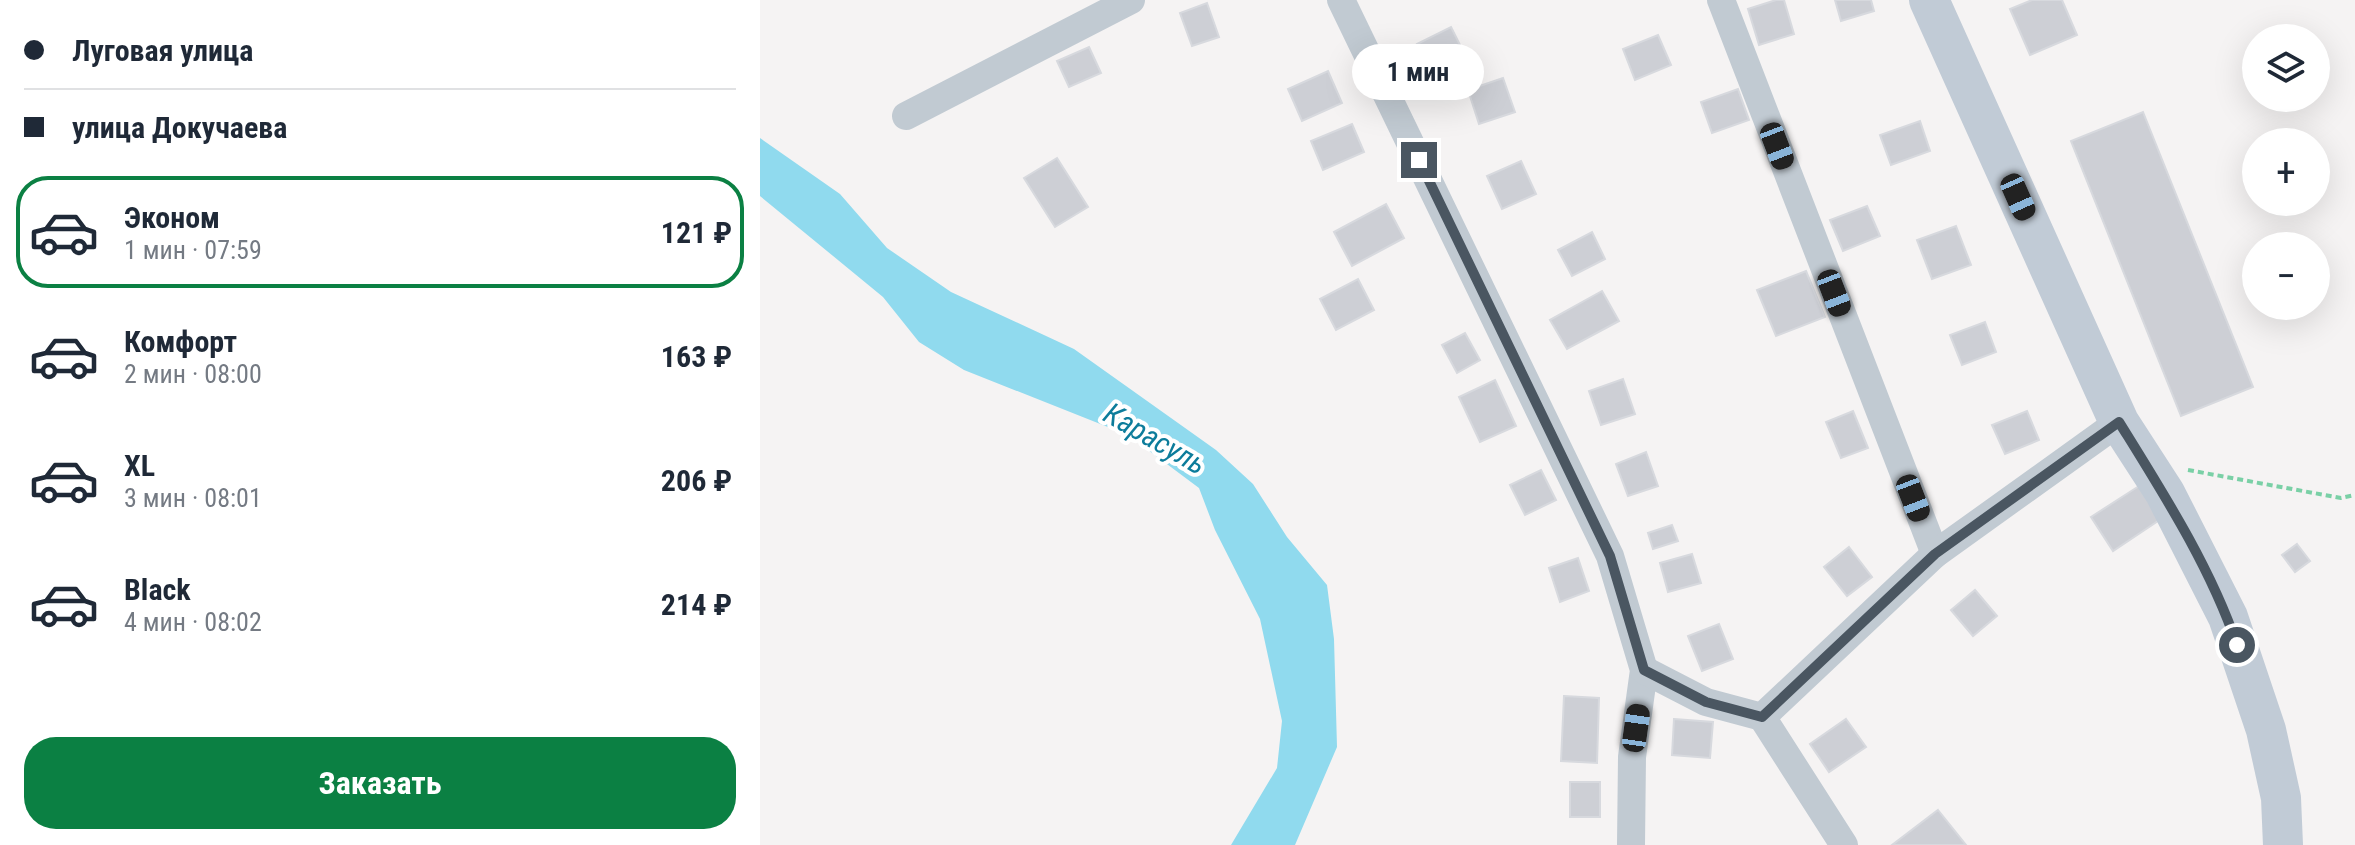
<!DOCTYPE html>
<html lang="ru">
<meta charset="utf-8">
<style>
:root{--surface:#fff;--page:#f2f2f3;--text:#1f2937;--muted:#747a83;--line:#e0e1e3;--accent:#0b8043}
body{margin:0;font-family:"Roboto Condensed",sans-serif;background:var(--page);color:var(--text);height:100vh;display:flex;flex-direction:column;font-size:30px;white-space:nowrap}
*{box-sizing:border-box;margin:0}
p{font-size:26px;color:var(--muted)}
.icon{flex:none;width:44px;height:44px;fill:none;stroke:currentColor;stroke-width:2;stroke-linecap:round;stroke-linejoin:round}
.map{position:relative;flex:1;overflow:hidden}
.side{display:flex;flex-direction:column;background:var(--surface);width:760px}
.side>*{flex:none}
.guide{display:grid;align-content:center;height:176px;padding:0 24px;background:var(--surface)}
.tools{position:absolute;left:1482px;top:24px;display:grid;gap:16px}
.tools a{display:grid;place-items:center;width:88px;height:88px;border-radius:50%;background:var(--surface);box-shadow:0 8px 32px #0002;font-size:40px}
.end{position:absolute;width:36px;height:36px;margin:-18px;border:10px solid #4a5661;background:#fff;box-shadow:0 0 0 4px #fff}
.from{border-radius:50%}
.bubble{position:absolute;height:56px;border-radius:28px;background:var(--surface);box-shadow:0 8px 32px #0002;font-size:26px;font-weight:700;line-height:56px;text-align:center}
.car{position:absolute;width:24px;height:48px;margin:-24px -12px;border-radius:10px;box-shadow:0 0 6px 2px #0007;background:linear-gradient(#222 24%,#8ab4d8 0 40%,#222 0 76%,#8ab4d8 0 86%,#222 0)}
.guide b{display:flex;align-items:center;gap:28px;height:76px;font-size:30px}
.guide b+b{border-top:2px solid var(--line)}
.guide i{width:20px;height:20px;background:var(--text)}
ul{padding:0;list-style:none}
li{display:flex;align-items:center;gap:24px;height:112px;margin:0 16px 12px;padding:0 8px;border:4px solid transparent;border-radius:32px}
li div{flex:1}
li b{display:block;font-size:30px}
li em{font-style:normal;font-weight:700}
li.on{border-color:var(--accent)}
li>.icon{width:72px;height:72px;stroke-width:1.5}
.primary-button{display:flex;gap:16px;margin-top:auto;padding:16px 24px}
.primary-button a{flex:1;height:92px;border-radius:32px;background:var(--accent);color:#fff;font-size:32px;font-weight:700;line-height:92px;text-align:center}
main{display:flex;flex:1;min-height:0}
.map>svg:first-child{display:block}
.water{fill:#90daee}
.building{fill:#cdcfd5;stroke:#d7d9de;stroke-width:2}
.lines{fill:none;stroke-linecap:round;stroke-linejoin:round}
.path{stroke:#7ad0a6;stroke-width:4;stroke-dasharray:6 4;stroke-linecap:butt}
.street{stroke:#c1cad2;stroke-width:28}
.secondary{stroke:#c1cbd6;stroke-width:40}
.route{stroke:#4a5661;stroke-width:10}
.labels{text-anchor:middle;stroke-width:8;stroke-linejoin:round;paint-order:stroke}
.water-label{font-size:30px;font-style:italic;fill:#0c7c9b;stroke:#fff}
</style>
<main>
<section class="side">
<div class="guide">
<b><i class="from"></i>Луговая улица</b>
<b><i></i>улица Докучаева</b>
</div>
<ul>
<li class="on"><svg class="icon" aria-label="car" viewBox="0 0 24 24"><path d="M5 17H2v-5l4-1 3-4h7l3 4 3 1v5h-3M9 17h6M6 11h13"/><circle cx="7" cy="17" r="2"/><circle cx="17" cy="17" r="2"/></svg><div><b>Эконом</b><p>1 мин · 07:59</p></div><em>121 ₽</em></li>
<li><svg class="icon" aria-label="car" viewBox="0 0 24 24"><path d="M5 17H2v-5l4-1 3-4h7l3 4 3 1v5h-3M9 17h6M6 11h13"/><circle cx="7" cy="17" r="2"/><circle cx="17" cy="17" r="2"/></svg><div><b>Комфорт</b><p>2 мин · 08:00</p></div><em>163 ₽</em></li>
<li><svg class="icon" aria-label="car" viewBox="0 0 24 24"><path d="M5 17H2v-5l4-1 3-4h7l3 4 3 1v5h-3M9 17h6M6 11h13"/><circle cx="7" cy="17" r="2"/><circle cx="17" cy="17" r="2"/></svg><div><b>XL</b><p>3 мин · 08:01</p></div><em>206 ₽</em></li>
<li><svg class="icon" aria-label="car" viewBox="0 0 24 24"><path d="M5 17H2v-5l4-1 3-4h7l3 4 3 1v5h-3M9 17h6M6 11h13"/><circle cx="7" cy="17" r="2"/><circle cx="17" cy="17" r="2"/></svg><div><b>Black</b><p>4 мин · 08:02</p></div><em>214 ₽</em></li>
</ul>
<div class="primary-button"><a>Заказать</a></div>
</section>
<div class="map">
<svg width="1595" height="845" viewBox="0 0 1595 845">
<rect width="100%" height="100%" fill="#f5f3f3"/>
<path class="water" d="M0,138L80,194L127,248L191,292L314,349L456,450L493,484L527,537L567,585L574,639L577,747L535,845H471L517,768L522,721L500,619L455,530L439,488L368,435L204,370L159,342L123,297L0,196Z"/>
<g class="building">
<path d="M1016,0H1024L1034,34L999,45L988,9Z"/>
<path d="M1075,0H1111L1114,11L1081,21Z"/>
<path d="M1272,0H1302L1317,35L1270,55L1250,9Z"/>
<path d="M447,3L459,37L432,46L420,13Z"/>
<path d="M691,27L707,59L672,76L657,44Z"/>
<path d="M898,35L911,65L875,80L863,49Z"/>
<path d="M329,47L341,73L309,87L297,61Z"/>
<path d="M568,71L582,103L542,121L528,89Z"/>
<path d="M743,78L755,112L719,124L708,90Z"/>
<path d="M978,89L989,120L952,133L941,102Z"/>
<path d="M1383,112L1493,387L1421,416L1311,141Z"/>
<path d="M1160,121L1170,151L1131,165L1120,135Z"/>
<path d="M592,124L604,152L563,170L551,141Z"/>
<path d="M297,158L328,207L295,227L264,178Z"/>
<path d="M761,161L776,194L742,209L727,176Z"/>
<path d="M626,204L644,238L592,266L574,232Z"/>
<path d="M1107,206L1120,236L1083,251L1070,220Z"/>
<path d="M1196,226L1211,265L1172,279L1157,240Z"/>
<path d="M832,232L845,259L812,276L798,250Z"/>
<path d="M1046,271L1065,317L1016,336L997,290Z"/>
<path d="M598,279L614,310L576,330L560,299Z"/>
<path d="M842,291L859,321L807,349L790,320Z"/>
<path d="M1225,322L1236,352L1202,365L1190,335Z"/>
<path d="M705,333L720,360L697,373L682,345Z"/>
<path d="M863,379L875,414L841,425L829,391Z"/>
<path d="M735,380L756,426L720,442L699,397Z"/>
<path d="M1093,411L1108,448L1081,458L1066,422Z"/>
<path d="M1267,411L1279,440L1245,454L1232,425Z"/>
<path d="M886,452L898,486L868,496L856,464Z"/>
<path d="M781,470L796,500L765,515L750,485Z"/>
<path d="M1379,486L1401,519L1353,551L1331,517Z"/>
<path d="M912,525L918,541L893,549L888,533Z"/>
<path d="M1537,544L1550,561L1535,572L1522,555Z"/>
<path d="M1089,547L1112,577L1087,596L1064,567Z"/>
<path d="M932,554L941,583L908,592L900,563Z"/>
<path d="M818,558L829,591L800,602L789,568Z"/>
<path d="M1215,590L1237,616L1213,636L1191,610Z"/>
<path d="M959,624L973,659L942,671L928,636Z"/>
<path d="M804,696L839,698L837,763L801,761Z"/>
<path d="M914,719L953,722L950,758L912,755Z"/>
<path d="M1086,719L1106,747L1069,772L1050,744Z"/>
<rect x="810" y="782" width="30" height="35"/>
<path d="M1178,810L1206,845H1132Z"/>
</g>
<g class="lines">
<path class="path" d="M1428,470L1581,498L1595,495"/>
<g class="street">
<path d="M581,0L850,556L884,670L872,757L871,845"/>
<path d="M961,0L1175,554"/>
<path d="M146,116L371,0"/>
<path d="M884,670L946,702L1002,717L1175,554L1359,422"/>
<path d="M1002,717L1084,845"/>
</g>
<path class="secondary" d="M1169,0L1359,422L1405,493L1468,617L1506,730L1521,798L1523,845"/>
</g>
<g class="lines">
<path class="route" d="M659,160L850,556L884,670L946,702L1002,717L1175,554L1359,422C1403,493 1450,566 1477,645"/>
</g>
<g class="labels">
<g class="water-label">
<text transform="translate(395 439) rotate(30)" y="10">Карасуль</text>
</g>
</g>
</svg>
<div class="tools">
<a><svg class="icon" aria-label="layers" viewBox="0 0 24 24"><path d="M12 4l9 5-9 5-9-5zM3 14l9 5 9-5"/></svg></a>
<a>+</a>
<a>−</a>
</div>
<i class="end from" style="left:1477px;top:645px"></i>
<i class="end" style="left:659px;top:160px"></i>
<div class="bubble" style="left:592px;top:44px;width:132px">1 мин</div>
<i class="car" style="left:1017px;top:146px;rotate:159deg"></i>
<i class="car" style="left:1258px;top:197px;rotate:156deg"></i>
<i class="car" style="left:1074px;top:293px;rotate:159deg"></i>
<i class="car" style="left:1153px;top:498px;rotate:159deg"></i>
<i class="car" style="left:876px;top:728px;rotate:8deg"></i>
</div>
</main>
